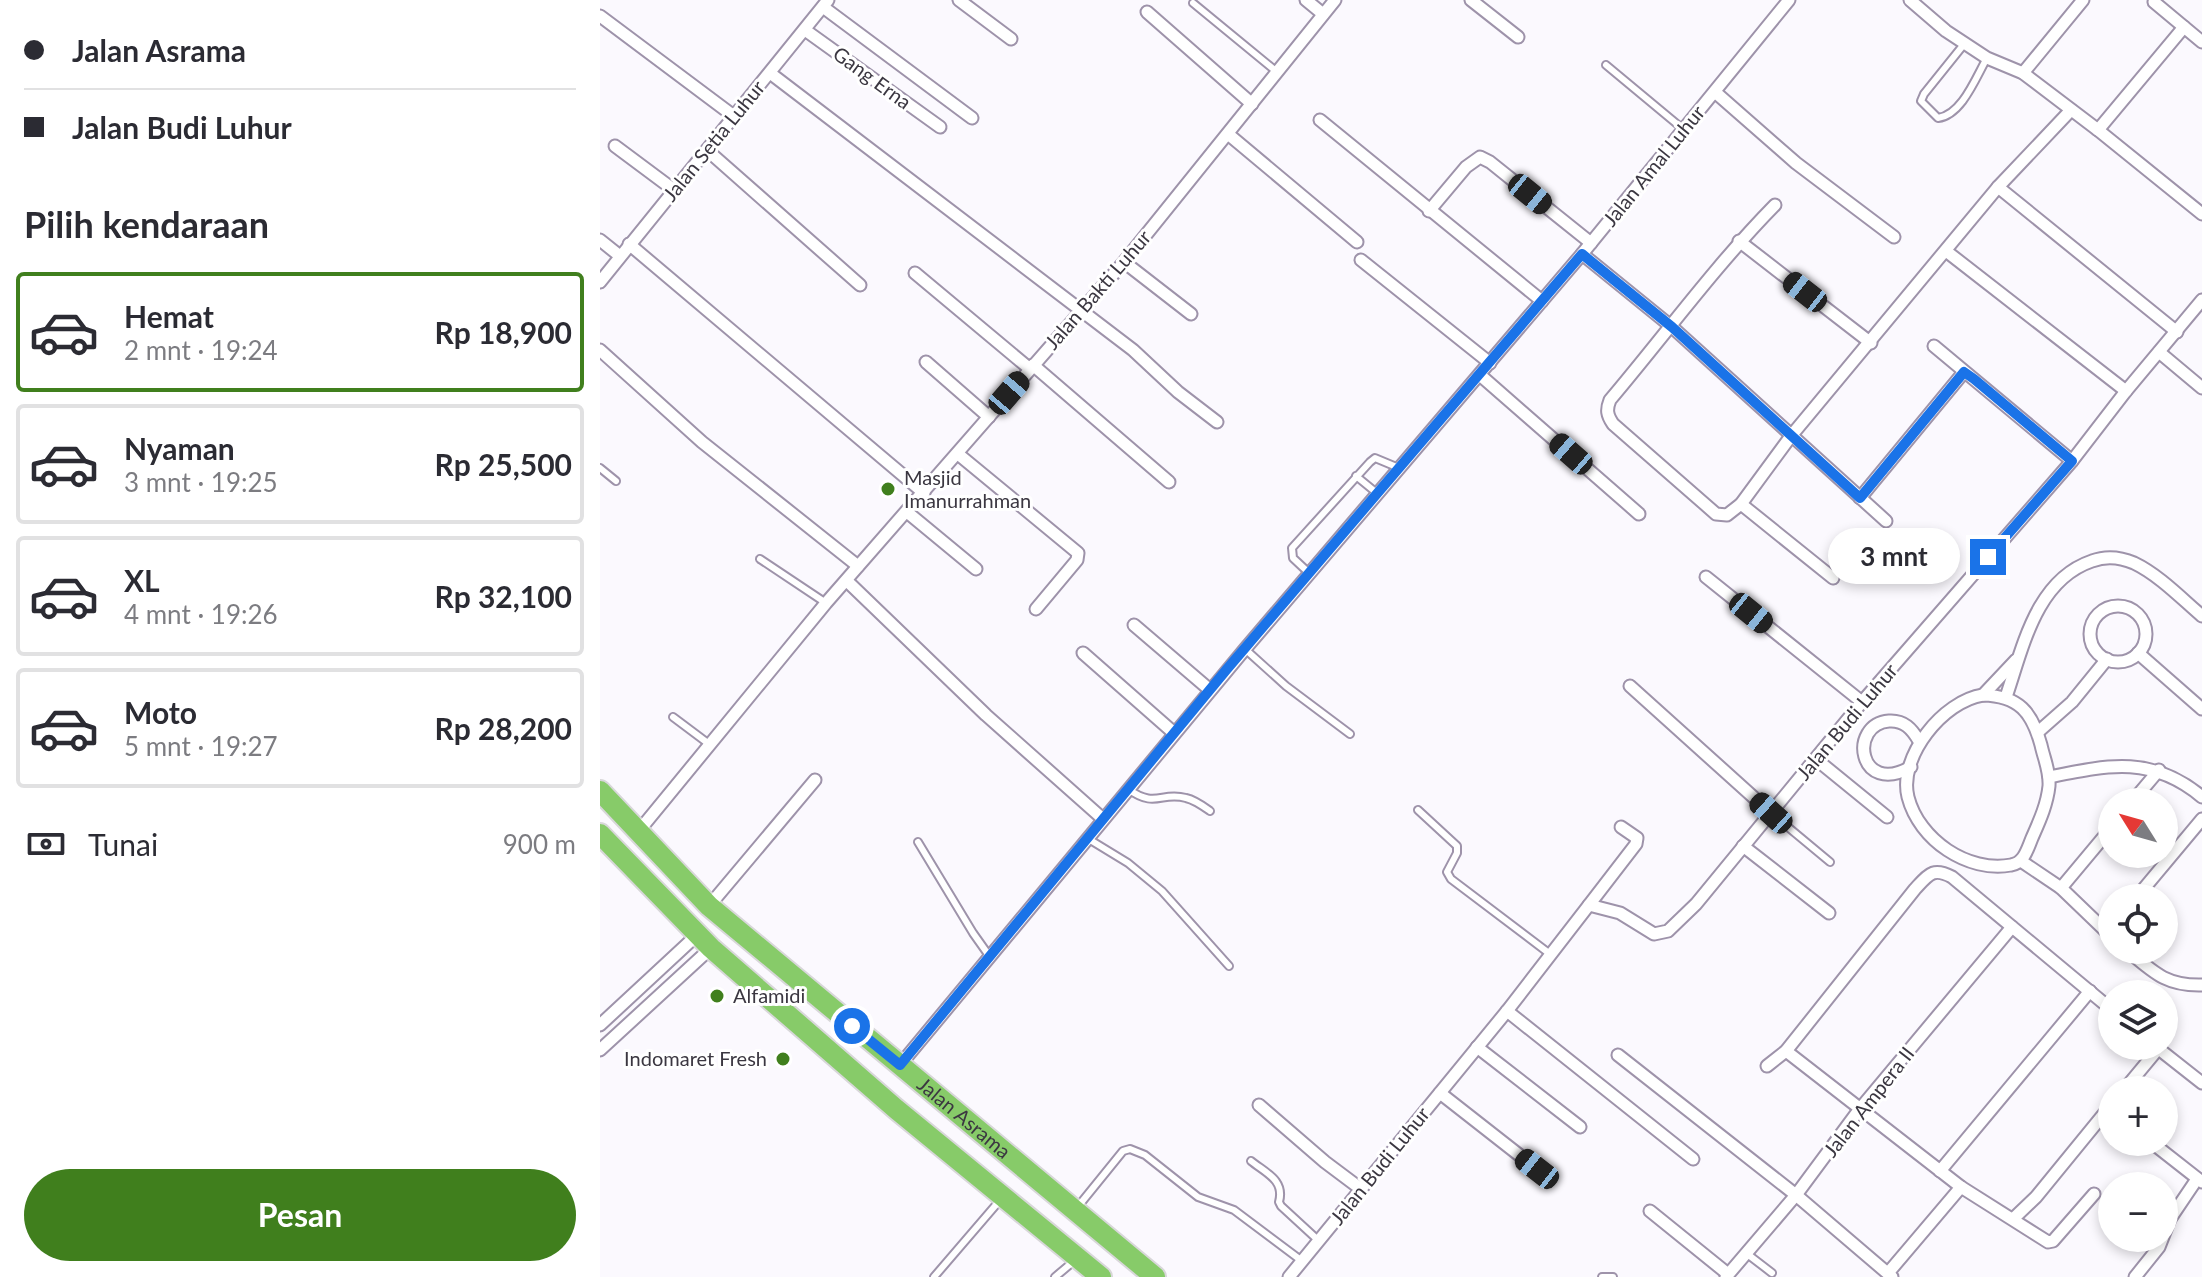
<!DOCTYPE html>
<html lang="id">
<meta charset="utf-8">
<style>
:root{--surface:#fff;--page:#f7f7f7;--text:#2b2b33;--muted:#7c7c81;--line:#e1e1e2;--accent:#407f1d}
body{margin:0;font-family:Lato,sans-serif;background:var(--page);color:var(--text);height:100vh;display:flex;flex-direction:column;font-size:30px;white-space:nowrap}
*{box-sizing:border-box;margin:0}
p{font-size:26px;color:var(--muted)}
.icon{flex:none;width:44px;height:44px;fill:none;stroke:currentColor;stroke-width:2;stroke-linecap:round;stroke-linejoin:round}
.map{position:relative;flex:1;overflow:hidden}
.panel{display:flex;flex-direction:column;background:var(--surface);width:600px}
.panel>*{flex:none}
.guide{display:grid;align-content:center;height:176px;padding:0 24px;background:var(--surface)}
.needle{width:52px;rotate:307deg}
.buttons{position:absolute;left:1498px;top:788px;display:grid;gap:16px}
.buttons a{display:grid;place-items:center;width:80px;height:80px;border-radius:50%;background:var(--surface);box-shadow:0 4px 12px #0003;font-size:40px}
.end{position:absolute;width:36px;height:36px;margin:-18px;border:10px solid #1a73e8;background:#fff;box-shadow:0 0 0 4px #fff}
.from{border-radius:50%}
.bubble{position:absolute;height:56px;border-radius:28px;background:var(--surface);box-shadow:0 4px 12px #0003;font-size:26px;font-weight:700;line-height:56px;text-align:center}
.car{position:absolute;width:24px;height:48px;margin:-24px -12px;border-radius:10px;box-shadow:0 0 6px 2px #0007;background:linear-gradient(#222 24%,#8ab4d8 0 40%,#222 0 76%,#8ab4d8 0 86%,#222 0)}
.guide b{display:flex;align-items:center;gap:28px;height:76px;font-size:30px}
.guide b+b{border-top:2px solid var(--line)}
.guide i{width:20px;height:20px;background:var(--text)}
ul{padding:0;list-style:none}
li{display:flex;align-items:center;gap:24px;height:120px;margin:0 16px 12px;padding:0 8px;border:4px solid var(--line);border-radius:8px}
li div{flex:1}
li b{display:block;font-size:30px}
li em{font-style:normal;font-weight:700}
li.current{border-color:var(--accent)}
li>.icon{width:72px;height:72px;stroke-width:1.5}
h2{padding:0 24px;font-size:36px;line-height:96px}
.pay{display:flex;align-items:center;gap:20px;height:88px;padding:0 24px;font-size:30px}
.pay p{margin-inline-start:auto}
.button{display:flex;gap:16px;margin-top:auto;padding:16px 24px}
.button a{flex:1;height:92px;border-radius:48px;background:var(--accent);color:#fff;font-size:32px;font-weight:700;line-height:92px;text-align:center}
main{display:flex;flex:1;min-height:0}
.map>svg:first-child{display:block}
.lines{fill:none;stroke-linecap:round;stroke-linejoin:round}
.lane-casing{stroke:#9e93aa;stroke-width:10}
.street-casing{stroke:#9e93aa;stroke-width:15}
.highway-casing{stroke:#d8d7d9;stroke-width:24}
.lane{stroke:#fff;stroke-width:6}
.street{stroke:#fff;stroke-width:11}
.highway{stroke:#87cb69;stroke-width:20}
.route{stroke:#1a73e8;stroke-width:10}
.poi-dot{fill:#407f1d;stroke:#fff;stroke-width:3}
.labels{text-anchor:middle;stroke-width:6;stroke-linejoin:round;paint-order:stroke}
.street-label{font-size:20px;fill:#3b3741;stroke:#fff}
.poi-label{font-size:20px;fill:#3b3741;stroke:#fff;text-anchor:start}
</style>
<main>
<section class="panel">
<div class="guide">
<b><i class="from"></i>Jalan Asrama</b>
<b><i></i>Jalan Budi Luhur</b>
</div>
<h2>Pilih kendaraan</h2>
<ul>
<li class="current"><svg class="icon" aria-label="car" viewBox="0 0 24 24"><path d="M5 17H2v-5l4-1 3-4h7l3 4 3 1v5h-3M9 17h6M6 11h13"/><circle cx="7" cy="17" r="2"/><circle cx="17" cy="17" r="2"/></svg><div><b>Hemat</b><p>2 mnt · 19:24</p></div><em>Rp 18,900</em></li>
<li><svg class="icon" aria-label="car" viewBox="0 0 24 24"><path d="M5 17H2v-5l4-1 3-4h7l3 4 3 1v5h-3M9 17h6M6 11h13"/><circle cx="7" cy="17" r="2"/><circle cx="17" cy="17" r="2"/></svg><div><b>Nyaman</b><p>3 mnt · 19:25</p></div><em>Rp 25,500</em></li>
<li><svg class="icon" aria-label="car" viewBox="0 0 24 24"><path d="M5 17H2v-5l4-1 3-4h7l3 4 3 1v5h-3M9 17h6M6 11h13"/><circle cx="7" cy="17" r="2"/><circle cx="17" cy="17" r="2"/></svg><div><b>XL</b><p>4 mnt · 19:26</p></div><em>Rp 32,100</em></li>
<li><svg class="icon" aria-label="car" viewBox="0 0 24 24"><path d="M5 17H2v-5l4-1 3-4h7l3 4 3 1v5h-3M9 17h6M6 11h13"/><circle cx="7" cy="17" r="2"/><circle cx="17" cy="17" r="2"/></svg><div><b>Moto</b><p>5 mnt · 19:27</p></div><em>Rp 28,200</em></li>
</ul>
<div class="pay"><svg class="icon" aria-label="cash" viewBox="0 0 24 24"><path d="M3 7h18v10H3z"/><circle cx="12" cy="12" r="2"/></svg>Tunai<p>900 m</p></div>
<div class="button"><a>Pesan</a></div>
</section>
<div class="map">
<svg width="1602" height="1277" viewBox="0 0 1602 1277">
<rect width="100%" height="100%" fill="#fbf9fe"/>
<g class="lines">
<defs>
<g id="lane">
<path d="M593,3L677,72"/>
<path d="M1365,43L1324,94L1321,101L1338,118C1362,115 1376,77 1387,58"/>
<path d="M1006,65L1083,129"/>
<path d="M0,468L16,481"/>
<path d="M756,476L778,494"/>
<path d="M160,559L226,603"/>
<path d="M709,573L693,558L692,548L770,462L775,458L799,468"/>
<path d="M645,649L686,686L750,734"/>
<path d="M73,717L109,744"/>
<path d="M528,789C556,809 561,791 586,798C595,800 603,806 610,811"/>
<path d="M818,810L857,846V853L847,872L851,879L950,954"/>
<path d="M1171,813L1230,862"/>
<path d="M487,838L528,863L562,891L629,966"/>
<path d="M318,842L373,933L390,957"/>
<path d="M651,1161C666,1173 685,1180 679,1202L681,1206L719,1241"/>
<path d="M476,1209L523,1151L530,1149L545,1155L598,1197L634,1210L702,1261"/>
<path d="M1146,1253L1172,1273"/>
<path d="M334,1277L401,1199"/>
<path d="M455,1277L474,1261"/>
<path d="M1002,1277H1013"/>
</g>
<g id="street">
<path d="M359,0L411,39"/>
<path d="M706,0L723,14"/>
<path d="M871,0L918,37"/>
<path d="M1310,0L1346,31L1387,58L1423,73L1498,130L1602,214"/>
<path d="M1554,2L1602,42"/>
<path d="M223,7L372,118"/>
<path d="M547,12L652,104"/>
<path d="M0,16L135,117"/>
<path d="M205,30L340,127"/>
<path d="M170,73L533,350L578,392L617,422"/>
<path d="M1423,73L1483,0"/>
<path d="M1115,92L1196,163L1294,237"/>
<path d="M720,120L942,301"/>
<path d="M1498,130L1584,27"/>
<path d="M628,134L757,242"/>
<path d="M15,146L74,190"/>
<path d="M107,150L260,285"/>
<path d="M1398,187L1577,332"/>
<path d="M1175,205C1115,266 1065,335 1010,400C1006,410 1007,415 1013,424L1116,514L1127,515L1141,504L1191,436L1398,187L1471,110"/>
<path d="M829,211L866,167L880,157L890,162L991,243"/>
<path d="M0,240L20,256"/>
<path d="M1139,241L1271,343"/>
<path d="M29,244L324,493"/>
<path d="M1346,251L1526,391"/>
<path d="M982,254L1072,327L1286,521"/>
<path d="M761,260L890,363"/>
<path d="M524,262L591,314"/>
<path d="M315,273L430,369"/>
<path d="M0,282L228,0"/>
<path d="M1334,346L1472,461"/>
<path d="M0,350L102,442L258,566"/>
<path d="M1559,352L1602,388"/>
<path d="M326,362L389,417"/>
<path d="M433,365L569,482"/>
<path d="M880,375L1039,514"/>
<path d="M358,454L478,553L477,560L436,609"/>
<path d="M1260,498L1364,372"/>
<path d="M1141,504L1233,578"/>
<path d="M307,512L376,569"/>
<path d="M1106,577L1262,702"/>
<path d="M247,581L386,715L503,819"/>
<circle cx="1518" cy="634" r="28"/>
<path d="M534,625L610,690"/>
<path d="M483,653L574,733"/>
<path d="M1538,653L1602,709"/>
<path d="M1030,686L1171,813"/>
<path d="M1383,695C1419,696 1432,712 1441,745C1444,759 1450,771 1449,786C1447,805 1439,822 1432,838C1427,850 1424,863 1411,865C1368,873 1319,840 1308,797C1298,757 1343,701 1383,695Z"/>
<path d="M1383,695L1416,660"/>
<path d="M1406,697C1423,647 1436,580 1492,561C1505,556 1520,557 1534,563C1559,575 1581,598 1602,616"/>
<path d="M1438,732L1472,702L1507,659"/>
<path d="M1217,760L1287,817"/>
<path d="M1311,767C1258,797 1248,724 1289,721C1304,720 1312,729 1319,741"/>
<path d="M1449,777C1508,765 1552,755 1602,797"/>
<path d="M1532,802L1559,770"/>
<path d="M38,832L226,603L524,262L735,0"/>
<path d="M1143,846L1229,913"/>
<path d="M1421,861L1461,888L1512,937"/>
<path d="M1461,888L1512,827"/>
<path d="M1536,898L1602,819"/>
<path d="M989,905L1036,844L1037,838L1021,827"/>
<path d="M109,906L215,780"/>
<path d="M1527,950C1553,972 1566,986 1602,985"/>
<path d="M907,1011L1093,1159"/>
<path d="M0,1025L97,935"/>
<path d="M1555,1046L1602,1083"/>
<path d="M877,1047L980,1127"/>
<path d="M0,1050L111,948"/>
<path d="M1186,1051L1361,1187L1448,1242L1453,1241L1494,1194"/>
<path d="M1018,1055L1196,1195L1292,1277"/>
<path d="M300,1065L645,649L982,254L1189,0"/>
<path d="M1167,1066L1186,1051L1315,889C1329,874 1333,867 1352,877L1512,1010"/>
<path d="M1524,1090L1558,1049"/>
<path d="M840,1093L937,1169"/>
<path d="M659,1105L725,1162L761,1189"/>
<path d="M1551,1142L1602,1182"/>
<path d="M1340,1171L1490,991"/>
<path d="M1050,1211L1128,1274"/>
<path d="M1413,1219L1436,1197L1512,1104"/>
<path d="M1288,1273L1361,1187"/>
<path d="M689,1277L907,1011L989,905L1020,913L1054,934L1068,931L1096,904L1262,702L1472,461L1526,391L1602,300"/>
<path d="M1126,1277L1196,1195L1259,1110L1412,927"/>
<path d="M1535,1277L1559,1247L1570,1219L1597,1179"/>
</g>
<g id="highway">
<path id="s1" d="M0,791L109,906L555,1277"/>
<path d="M0,834L111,948L296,1109L501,1277"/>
</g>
</defs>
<use href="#lane" class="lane-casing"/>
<use href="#street" class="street-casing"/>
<use href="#highway" class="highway-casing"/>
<use href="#lane" class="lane"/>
<use href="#street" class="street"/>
<use href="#highway" class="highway"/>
</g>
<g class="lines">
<path class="route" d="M252,1026L300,1065L627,669L982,254L1072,327L1260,498L1364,372L1374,379L1472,461L1388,557"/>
</g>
<g class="poi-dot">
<circle cx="288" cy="489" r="8"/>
<circle cx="117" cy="996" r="8"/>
<circle cx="183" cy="1059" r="8"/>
</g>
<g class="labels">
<g class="street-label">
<text transform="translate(272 78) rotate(36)" y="7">Gang Erna</text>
<text transform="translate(114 141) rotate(-51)" y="7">Jalan Setia Luhur</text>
<text transform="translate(1054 166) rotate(-51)" y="7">Jalan Amal Luhur</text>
<text transform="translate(498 290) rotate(-49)" y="7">Jalan Bakti Luhur</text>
<text transform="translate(1247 722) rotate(-50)" y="7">Jalan Budi Luhur</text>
<text transform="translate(1269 1102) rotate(-52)" y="7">Jalan Ampera II</text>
<text dy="7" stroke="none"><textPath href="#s1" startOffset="490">Jalan Asrama</textPath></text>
<text transform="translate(780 1166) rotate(-51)" y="7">Jalan Budi Luhur</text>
</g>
<g class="poi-label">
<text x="304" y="485">Masjid<tspan x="304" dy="23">Imanurrahman</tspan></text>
<text x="133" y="1003">Alfamidi</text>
<text x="167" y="1066" text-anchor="end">Indomaret Fresh</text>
</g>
</g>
</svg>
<div class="buttons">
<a><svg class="needle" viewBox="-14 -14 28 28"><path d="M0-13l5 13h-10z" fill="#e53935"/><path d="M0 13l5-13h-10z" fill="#7c7c81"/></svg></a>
<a><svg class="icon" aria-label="locate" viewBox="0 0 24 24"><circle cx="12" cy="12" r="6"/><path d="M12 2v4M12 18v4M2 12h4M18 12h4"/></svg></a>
<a><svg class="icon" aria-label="layers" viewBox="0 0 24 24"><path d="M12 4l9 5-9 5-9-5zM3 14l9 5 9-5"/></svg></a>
<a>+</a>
<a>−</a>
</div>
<i class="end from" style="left:252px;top:1026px"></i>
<i class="end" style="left:1388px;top:557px"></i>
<div class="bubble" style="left:1228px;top:528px;width:132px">3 mnt</div>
<i class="car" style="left:930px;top:194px;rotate:129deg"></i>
<i class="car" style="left:1205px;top:292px;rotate:308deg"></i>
<i class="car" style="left:409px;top:393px;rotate:41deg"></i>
<i class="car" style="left:971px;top:454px;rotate:311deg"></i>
<i class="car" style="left:1151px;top:613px;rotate:129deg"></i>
<i class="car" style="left:1171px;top:813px;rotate:312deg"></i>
<i class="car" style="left:937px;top:1169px;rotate:308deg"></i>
</div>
</main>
